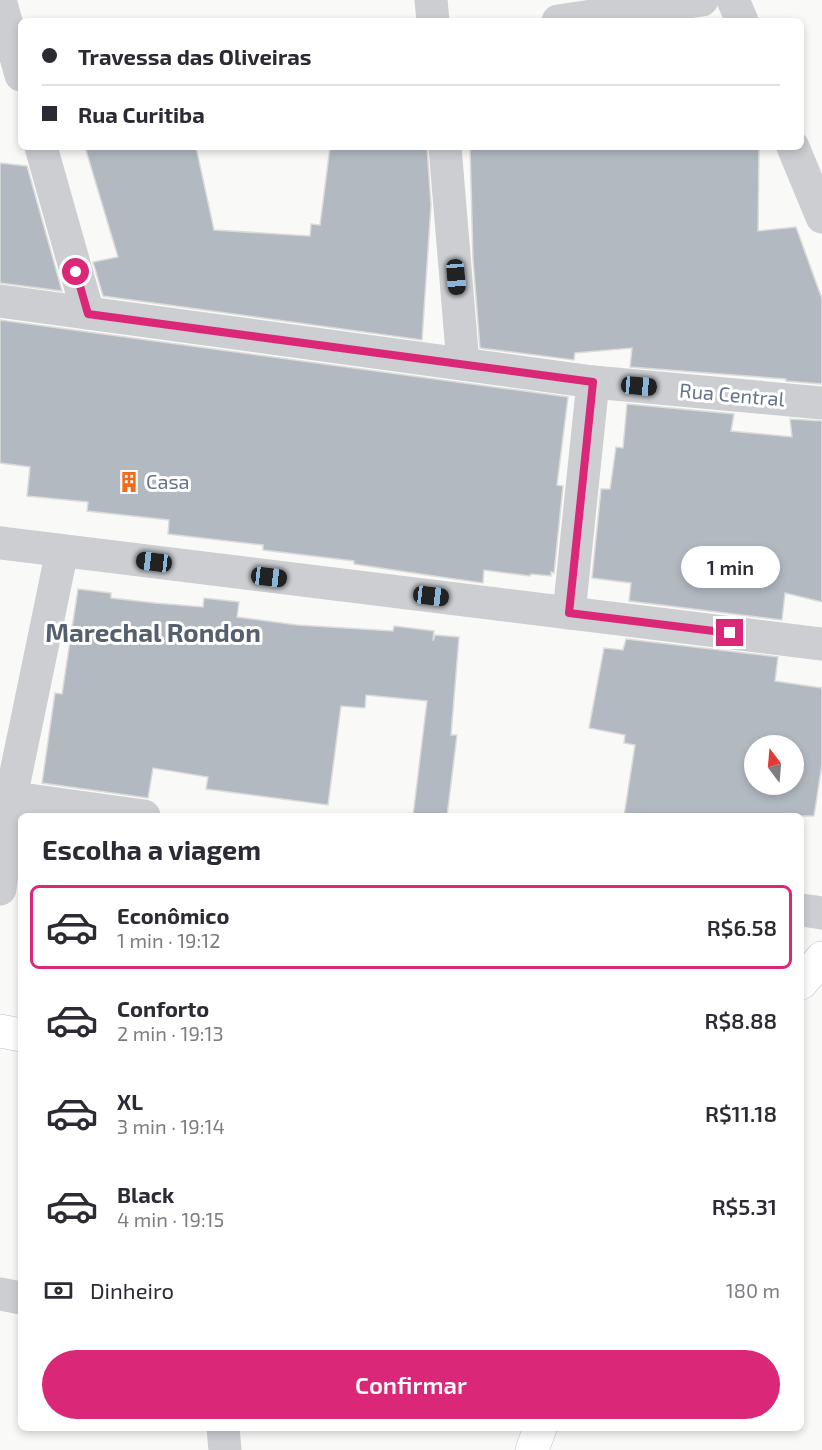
<!DOCTYPE html>
<html lang="pt">
<meta charset="utf-8">
<style>
:root{--surface:#fff;--page:#f7f7f7;--text:#2b2b33;--muted:#7c7c81;--line:#e1e1e2;--accent:#db2777}
body{margin:0;font-family:"Exo 2",sans-serif;background:var(--page);color:var(--text);height:100vh;display:flex;flex-direction:column;font-size:22px;white-space:nowrap}
*{box-sizing:border-box;margin:0}
p{font-size:20px;color:var(--muted)}
.icon{flex:none;width:33px;height:33px;fill:none;stroke:currentColor;stroke-width:2;stroke-linecap:round;stroke-linejoin:round}
.map{position:relative;flex:1;overflow:hidden}
.drawer{position:absolute;left:18px;top:813px;width:786px;height:618px;display:flex;flex-direction:column;background:var(--surface);border-radius:9px;box-shadow:0 3px 9px #0003}
.drawer>*{flex:none}
.hud{position:absolute;left:18px;top:18px;width:786px;height:132px;border-radius:9px;box-shadow:0 3px 9px #0003;display:grid;align-content:center;height:132px;padding:0 24px;background:var(--surface)}
.needle{width:39px;rotate:344deg}
.fabs{position:absolute;left:744px;top:735px;display:grid;gap:12px}
.fabs a{display:grid;place-items:center;width:60px;height:60px;border-radius:50%;background:var(--surface);box-shadow:0 3px 9px #0003;font-size:30px}
.end{position:absolute;width:27px;height:27px;margin:-14px;border:8px solid #db2777;background:#fff;box-shadow:0 0 0 3px #fff}
.from{border-radius:50%}
.bubble{position:absolute;height:42px;border-radius:21px;background:var(--surface);box-shadow:0 3px 9px #0003;font-size:20px;font-weight:600;line-height:42px;text-align:center}
.car{position:absolute;width:18px;height:36px;margin:-18px -9px;border-radius:8px;box-shadow:0 0 4px 2px #0007;background:linear-gradient(#222 24%,#8ab4d8 0 40%,#222 0 76%,#8ab4d8 0 86%,#222 0)}
.hud b{display:flex;align-items:center;gap:21px;height:57px;font-size:22px}
.hud b+b{border-top:2px solid var(--line)}
.hud i{width:15px;height:15px;background:var(--text)}
ul{padding:0;list-style:none}
li{display:flex;align-items:center;gap:18px;height:84px;margin:0 12px 9px;padding:0 12px;border:3px solid transparent;border-radius:9px}
li div{flex:1}
li b{display:block;font-size:22px}
li em{font-style:normal;font-weight:600}
li.current{border-color:var(--accent)}
li>.icon{width:54px;height:54px;stroke-width:1.5}
h2{padding:0 24px;font-size:27px;line-height:72px}
.pay{display:flex;align-items:center;gap:15px;height:66px;padding:0 24px;font-size:22px}
.pay p{margin-inline-start:auto}
.button{display:flex;gap:12px;margin-top:auto;padding:12px 24px}
.button a{flex:1;height:69px;border-radius:36px;background:var(--accent);color:#fff;font-size:24px;font-weight:600;line-height:69px;text-align:center}
.map>svg:first-child{display:block}
.building{fill:#b2b9c1;stroke:#dbdbd9;stroke-width:1.5;fill-rule:evenodd}
.lines{fill:none;stroke-linecap:round;stroke-linejoin:round}
.secondary-casing{stroke:#bdc1c7;stroke-width:34}
.street{stroke:#ccced2;stroke-width:33}
.secondary{stroke:#fff;stroke-width:33}
.route{stroke:#db2777;stroke-width:8}
.labels{text-anchor:middle;stroke-width:6;stroke-linejoin:round;paint-order:stroke}
.street-label{font-size:20px;fill:#65758b;stroke:#fff}
.poi-label{font-size:20px;fill:#65758b;stroke:#fff;text-anchor:start}
.district-label{font-size:26px;font-weight:bold;fill:#54606f;stroke:#fff}
</style>
<div class="map">
<svg width="822" height="1450" viewBox="0 0 822 1450">
<rect width="100%" height="100%" fill="#f9faf7"/>
<g class="building">
<path d="M85,147H196L214,230L310,236L311,224L320,225L330,147H427L431,205L422,340L103,296L93,262L118,257Z"/>
<path d="M470,147H759L758,231L796,227L822,299V384L786,381V379L630,367L632,348L575,353L574,360L480,348L473,259Z"/>
<path d="M0,163L27,166L62,291L0,283Z"/>
<path d="M0,320L568,397L557,485L563,486L554,573L551,572V576L531,574L530,576L484,570L483,583L434,576L354,564V561L263,550V545L168,534L169,520L87,511L88,502L27,496L30,467L0,463Z"/>
<path d="M627,404L734,414L731,431L792,437L790,419L822,421V602L785,593L782,620L629,601L631,583L592,578L601,489H610L616,447L623,448Z"/>
<path d="M78,589L111,593V598L155,603L203,607L204,598L239,602L237,617L297,625L393,631L394,626L434,631L433,641L435,635L459,637L451,735H457L447,816H413L427,701L366,695L365,708L341,706L328,805L206,789L208,777L153,768L148,798L42,783L55,693L62,694Z"/>
<path d="M626,639L778,657L775,681L822,688V764L814,816H624L635,745L624,743L625,735L589,728L604,648L623,650ZM754,746H794V784H754Z"/>
</g>
<g class="lines">
<defs>
<g id="secondary">
<path d="M801,983L822,958"/>
<path d="M0,1031L21,1035"/>
<path d="M532,1450L540,1428"/>
</g>
</defs>
<use href="#secondary" class="secondary-casing"/>
<g class="street">
<path d="M0,0L21,75"/>
<path d="M431,0L433,21"/>
<path d="M733,0L742,21"/>
<path d="M558,21L702,0"/>
<path d="M41,147L88,313"/>
<path d="M445,147L463,364"/>
<path d="M793,147L822,217"/>
<path d="M0,301L593,382L822,403"/>
<path d="M0,543L822,644"/>
<path d="M569,613L593,382"/>
<path d="M0,796L144,816"/>
<path d="M0,889L11,797L62,551"/>
<path d="M801,910L822,913"/>
<path d="M0,1294L21,1298"/>
<path d="M223,1428L225,1450"/>
</g>
<use href="#secondary" class="secondary"/>
</g>
<g class="lines">
<path class="route" d="M76,272L88,314L593,382L569,613L730,633"/>
</g>
<defs>
<symbol id="building-bare" viewBox="-9 -9 18 18"><path d="M-4-6H4V6H1V3H-1V6H-4ZM-2.5-4.3h1.7v1.8h-1.7ZM.8-4.3h1.7v1.8H.8ZM-2.5-1h1.7V.8h-1.7ZM.8-1h1.7V.8H.8Z" fill="#f5691b" stroke="#fff" stroke-width="2.5" paint-order="stroke"/></symbol>
</defs>
<g fill-rule="evenodd">
<use href="#building-bare" x="114" y="467" width="30" height="30"/>
</g>
<g class="labels">
<g class="street-label">
<text transform="translate(732 395) rotate(5)" y="7">Rua Central</text>
</g>
<g class="poi-label">
<text x="146" y="489">Casa</text>
</g>
<g class="district-label">
<text x="153" y="642">Marechal Rondon</text>
</g>
</g>
</svg>
<div class="fabs">
<a><svg class="needle" viewBox="-14 -14 28 28"><path d="M0-13l5 13h-10z" fill="#e53935"/><path d="M0 13l5-13h-10z" fill="#7c7c81"/></svg></a>
</div>
<i class="end from" style="left:76px;top:272px"></i>
<i class="end" style="left:730px;top:633px"></i>
<div class="bubble" style="left:681px;top:546px;width:99px">1 min</div>
<i class="car" style="left:456px;top:277px;rotate:175deg"></i>
<i class="car" style="left:639px;top:386px;rotate:95deg"></i>
<i class="car" style="left:154px;top:562px;rotate:277deg"></i>
<i class="car" style="left:269px;top:577px;rotate:97deg"></i>
<i class="car" style="left:431px;top:596px;rotate:97deg"></i>
<div class="hud">
<b><i class="from"></i>Travessa das Oliveiras</b>
<b><i></i>Rua Curitiba</b>
</div>
<section class="drawer">
<h2>Escolha a viagem</h2>
<ul>
<li class="current"><svg class="icon" aria-label="car" viewBox="0 0 24 24"><path d="M5 17H2v-5l4-1 3-4h7l3 4 3 1v5h-3M9 17h6M6 11h13"/><circle cx="7" cy="17" r="2"/><circle cx="17" cy="17" r="2"/></svg><div><b>Econômico</b><p>1 min · 19:12</p></div><em>R$6.58</em></li>
<li><svg class="icon" aria-label="car" viewBox="0 0 24 24"><path d="M5 17H2v-5l4-1 3-4h7l3 4 3 1v5h-3M9 17h6M6 11h13"/><circle cx="7" cy="17" r="2"/><circle cx="17" cy="17" r="2"/></svg><div><b>Conforto</b><p>2 min · 19:13</p></div><em>R$8.88</em></li>
<li><svg class="icon" aria-label="car" viewBox="0 0 24 24"><path d="M5 17H2v-5l4-1 3-4h7l3 4 3 1v5h-3M9 17h6M6 11h13"/><circle cx="7" cy="17" r="2"/><circle cx="17" cy="17" r="2"/></svg><div><b>XL</b><p>3 min · 19:14</p></div><em>R$11.18</em></li>
<li><svg class="icon" aria-label="car" viewBox="0 0 24 24"><path d="M5 17H2v-5l4-1 3-4h7l3 4 3 1v5h-3M9 17h6M6 11h13"/><circle cx="7" cy="17" r="2"/><circle cx="17" cy="17" r="2"/></svg><div><b>Black</b><p>4 min · 19:15</p></div><em>R$5.31</em></li>
</ul>
<div class="pay"><svg class="icon" aria-label="cash" viewBox="0 0 24 24"><path d="M3 7h18v10H3z"/><circle cx="12" cy="12" r="2"/></svg>Dinheiro<p>180 m</p></div>
<div class="button"><a>Confirmar</a></div>
</section>
</div>
